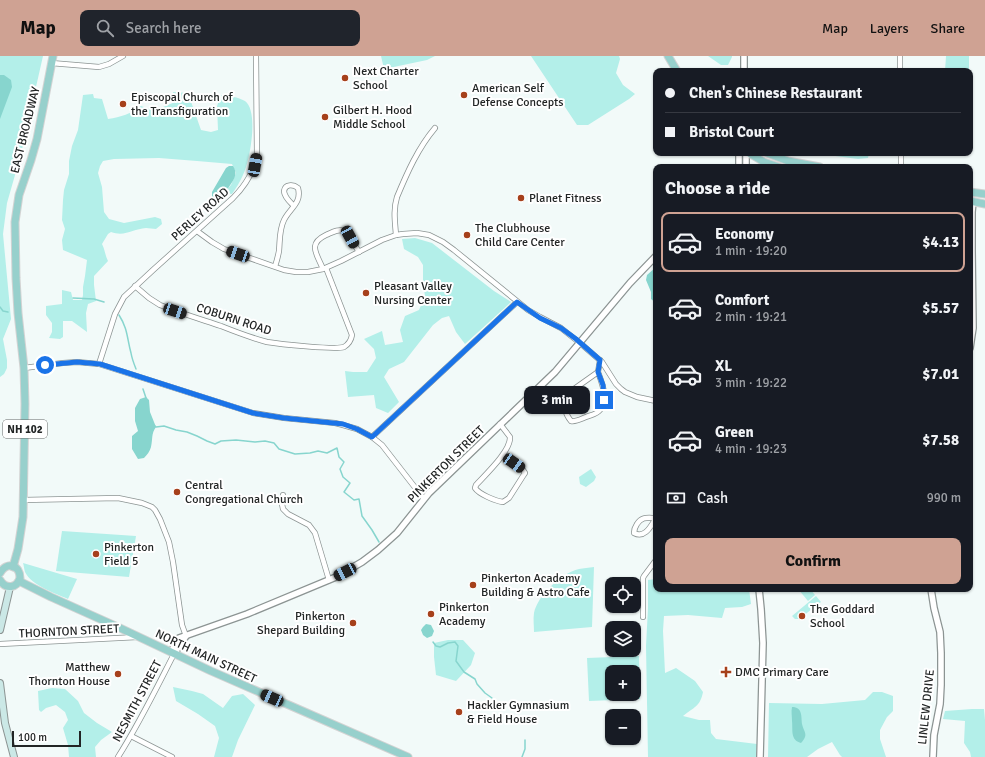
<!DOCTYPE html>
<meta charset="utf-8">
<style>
:root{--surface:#171b24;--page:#20242c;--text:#f1f3f6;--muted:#9ea1a6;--line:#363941;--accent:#cfa293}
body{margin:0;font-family:Signika,sans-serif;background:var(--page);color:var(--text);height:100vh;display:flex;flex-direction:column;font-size:15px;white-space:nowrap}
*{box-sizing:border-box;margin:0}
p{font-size:13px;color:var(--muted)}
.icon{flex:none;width:22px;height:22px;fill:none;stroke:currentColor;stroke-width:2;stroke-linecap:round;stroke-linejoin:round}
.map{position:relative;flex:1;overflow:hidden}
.side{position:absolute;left:653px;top:108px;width:320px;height:428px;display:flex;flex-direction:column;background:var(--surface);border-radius:8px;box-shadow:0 1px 3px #0004}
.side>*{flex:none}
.guide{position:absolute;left:653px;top:12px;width:320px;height:88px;border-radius:8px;box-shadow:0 1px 3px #0004;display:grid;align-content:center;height:88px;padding:0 12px;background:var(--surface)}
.buttons{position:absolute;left:605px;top:521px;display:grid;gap:8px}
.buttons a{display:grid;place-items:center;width:36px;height:36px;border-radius:8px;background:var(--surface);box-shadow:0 1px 3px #0004;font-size:20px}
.scale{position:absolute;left:12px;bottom:10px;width:69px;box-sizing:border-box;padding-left:4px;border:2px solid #222525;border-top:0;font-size:11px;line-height:14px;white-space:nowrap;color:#222525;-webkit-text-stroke:3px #fff;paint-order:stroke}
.end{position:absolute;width:18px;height:18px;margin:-9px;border:5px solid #1a73e8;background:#fff;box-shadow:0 0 0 2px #fff}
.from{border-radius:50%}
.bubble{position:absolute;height:28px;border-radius:8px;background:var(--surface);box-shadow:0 1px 3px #0004;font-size:13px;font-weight:700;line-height:28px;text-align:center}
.car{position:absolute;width:12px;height:24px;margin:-12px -6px;border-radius:5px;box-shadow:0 0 3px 1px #0007;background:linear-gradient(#222 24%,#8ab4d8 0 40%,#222 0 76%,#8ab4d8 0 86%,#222 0)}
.guide b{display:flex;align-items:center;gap:14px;height:38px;font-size:15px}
.guide b+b{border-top:1px solid var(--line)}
.guide i{width:10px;height:10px;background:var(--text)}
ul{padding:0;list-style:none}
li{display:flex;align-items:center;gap:12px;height:60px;margin:0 8px 6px;padding:0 4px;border:2px solid transparent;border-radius:8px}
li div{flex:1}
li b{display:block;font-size:15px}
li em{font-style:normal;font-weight:700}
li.selected{border-color:var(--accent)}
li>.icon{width:36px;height:36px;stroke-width:1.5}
h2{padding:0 12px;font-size:18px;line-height:48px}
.pay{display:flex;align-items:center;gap:10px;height:44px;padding:0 12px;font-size:15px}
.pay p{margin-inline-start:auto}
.cta{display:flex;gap:8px;margin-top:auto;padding:8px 12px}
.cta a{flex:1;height:46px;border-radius:8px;background:var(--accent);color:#111;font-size:16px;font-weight:700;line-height:46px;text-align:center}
header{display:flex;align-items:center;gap:24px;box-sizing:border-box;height:56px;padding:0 20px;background:var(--accent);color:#111}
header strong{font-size:19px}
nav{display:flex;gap:22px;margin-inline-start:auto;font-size:14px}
.search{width:280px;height:36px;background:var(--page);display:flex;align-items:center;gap:10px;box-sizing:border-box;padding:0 14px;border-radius:8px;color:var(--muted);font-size:15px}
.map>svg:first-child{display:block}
.green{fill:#b3efe9;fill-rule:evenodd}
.water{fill:#87d5ce}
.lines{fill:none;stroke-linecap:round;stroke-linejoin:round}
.stream{stroke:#87d5ce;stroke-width:1.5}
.minor-casing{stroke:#8c9493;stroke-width:6}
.tertiary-casing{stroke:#8c9493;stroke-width:8}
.secondary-casing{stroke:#8c9493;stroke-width:8}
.primary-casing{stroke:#d3d3d3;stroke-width:9}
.minor{stroke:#fff;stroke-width:4.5}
.tertiary{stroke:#fff;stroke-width:5.5}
.secondary{stroke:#cbe8e6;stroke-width:6}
.primary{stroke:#97d0cc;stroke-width:7}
.route{stroke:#1a73e8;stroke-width:5}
.poi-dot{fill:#a6401b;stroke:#fff;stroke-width:1.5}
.labels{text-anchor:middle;stroke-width:4;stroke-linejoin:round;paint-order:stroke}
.shield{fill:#fff;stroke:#646666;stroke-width:1}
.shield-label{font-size:11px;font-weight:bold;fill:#222525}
.poi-label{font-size:12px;fill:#222525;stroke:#fff;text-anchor:start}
.street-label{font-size:12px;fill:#222525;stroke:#fff}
</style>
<header>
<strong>Map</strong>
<div class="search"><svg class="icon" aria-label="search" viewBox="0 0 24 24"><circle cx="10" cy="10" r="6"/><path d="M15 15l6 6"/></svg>Search here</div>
<nav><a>Map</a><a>Layers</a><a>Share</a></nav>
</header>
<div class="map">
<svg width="985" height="701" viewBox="0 0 985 701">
<rect width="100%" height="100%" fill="#f2faf9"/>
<g class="green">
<path d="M0,0H43L31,53L21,98L7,147L3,178L11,263L3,283L7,304V312L4,318L0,321Z"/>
<path d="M381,0H435L427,4L384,13Z"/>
<path d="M531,0H619L620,3L616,17L623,29L635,38L629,43L588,69H577Z"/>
<path d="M708,0H732V1L728,9H721Z"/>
<path d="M946,0H969V15H945Z"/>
<path d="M173,36L188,37L201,74L211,76L218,74L217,50L221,39C229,40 238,41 245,45C259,55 250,105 243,119C240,126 236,132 232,138L224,137L231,129L236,117L232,108L197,105L159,102L114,103L103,105L100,110L98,117L102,131L104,156L109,163L124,167L155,161L161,163L162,168L156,173C153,173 149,172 146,172C133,173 125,181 111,176L108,178L102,188C105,194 105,199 108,205L94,220V229L96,245L88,248L86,257L87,276L72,265H63V281L60,283L49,282L52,276V267L46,259V250L62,248V234L71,236L73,244H82L83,239V231L85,220L87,204L63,194L62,184L65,173L62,164L63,144L64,134L69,118V105L72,90L78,74L83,39L93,38L94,42L102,43L108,63C121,61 131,58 141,50L152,54L163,51L175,46Z"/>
<path d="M813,97H869L868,102L858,103Z"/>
<path d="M415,182L432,187L494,235L511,246L465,288L456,276L449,260L442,262L433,269L404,306L389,313L384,321L399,346L388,357L376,352L374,339L348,341L345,315L353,316H367L376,302L374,293L364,283L382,275L385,289L403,286L400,274L405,260L419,254L425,240L423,226V209L418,201L404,193L402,183Z"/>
<path d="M591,413L596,421L594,425L586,431L580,428L579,421Z"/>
<path d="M62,475L136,480L129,521L56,515Z"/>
<path d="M23,507L77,523L68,543C55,537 32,530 25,516C24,513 24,510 23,507Z"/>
<path d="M594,511L592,571L534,576C534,570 533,563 534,557C538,539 560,518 579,513C583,512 589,512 594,511Z"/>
<path d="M656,523V533H749L751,548L742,551L725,552L722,562L688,559L664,560L663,575L665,617L676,612L695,625L703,636C700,651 694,651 683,660L699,664H710L711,677L716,683L757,688L756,701H648L646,590L648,552V524Z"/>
<path d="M798,533H810L815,539L808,545Z"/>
<path d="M816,540L821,546L803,560H800V563H795L792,560Z"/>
<path d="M448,584H463L475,597L471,609L456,625L436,619L434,601V587Z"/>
<path d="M639,600L640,643L589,645L587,602ZM612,616H634V638H612Z"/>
<path d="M173,631L192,635L203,638L223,652L232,640L243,638L255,649L238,684L232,701H214L219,682L215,670L198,658L176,645Z"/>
<path d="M52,632L65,633L78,645L84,657L97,667L112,676L101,684L95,691L96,701H69L68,689L63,672L68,664L65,656L56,649L46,652L41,656L39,654L38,635Z"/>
<path d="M873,636H882L893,640V655L887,661L880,674V683L886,701H842L840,699L832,686L818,693L807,701H768L769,647L822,648L865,644Z"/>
<path d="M972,653H984L985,664V701H971L970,696L964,687L965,665L943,663L945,655Z"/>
</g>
<g class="water">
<path d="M0,19H4L11,24L12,31L0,63Z"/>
<path d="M229,110H233C235,113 236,116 235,120C234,125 224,138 220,142C218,144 217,144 214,145L212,143V136L226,112Z"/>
<path d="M656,211V247L651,243V236L646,224L647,219Z"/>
<path d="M146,341L149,344L150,356L156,371C151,378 153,382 151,391C150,395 147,399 144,402L138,403L132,393V380L138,375L135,365V352L140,343Z"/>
<path d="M426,568L431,569L434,575L432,580L427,582L423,579L421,574L423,571Z"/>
<path d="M792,651C803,651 801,661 802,668C804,677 809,678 801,687C790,684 793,674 792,665C792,660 791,656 792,651Z"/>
</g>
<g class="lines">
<g class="stream">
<path d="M73,242L94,243L104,246"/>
<path d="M0,251L3,255L8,256"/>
<path d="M119,259C128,273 127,283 131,297C132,303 134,308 136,313"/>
<path d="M143,333L146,342"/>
<path d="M155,370L156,371L164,370L176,374L187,376L197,380L207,385L215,388L221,385L236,384L255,386L265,385L274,387L279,393L295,398L310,397L318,395L327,397L337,392L339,401L344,406L340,413L343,421L350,427L344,436L354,444L359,443L362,460L372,474L379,486"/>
<path d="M433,586L436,590L440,591L448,587L455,586L458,590L456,605L464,616L475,623L477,628L485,637L492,642"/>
<path d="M522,701L525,693V684"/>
</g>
<defs>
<g id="minor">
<path d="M900,0V15"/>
<path d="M51,7L99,11L109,8L123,0"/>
<path d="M901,111V97"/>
<path d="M197,175L212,186L224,193L284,214L296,216H308L323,213L341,205L382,184L396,179L403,178L417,177L429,179L443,186L454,194L528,254L540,261L561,272L580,287L602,306L616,328L621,333L625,336L637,341L656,345"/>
<path d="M396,179C395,166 393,154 397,141C407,117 418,92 435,72"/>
<path d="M275,210C277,205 278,200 279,195C280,185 279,174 284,164C290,152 302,147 298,132C293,128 285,128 284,135C284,141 290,146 294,150"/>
<path d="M323,213C317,198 307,188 326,179C333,176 337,173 345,175L349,180L359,196"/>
<path d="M135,230L149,242L160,249C180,257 200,263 221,270C236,276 252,282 267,286C279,288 335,294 344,291C349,288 351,285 352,279L326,212"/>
<path d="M99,308L115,258L124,241L153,214L233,142C246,129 254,116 257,99L256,0"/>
<path d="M24,312L63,307L77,306L99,308L253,357L284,362L335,367L343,369L357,373L372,381L382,389L424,443"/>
<path d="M598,316C602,327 609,344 600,354C597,358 591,359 586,361C581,363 576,366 571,365C565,358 561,344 567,338L598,316L600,304"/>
<path d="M500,368L510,381C511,395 485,419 476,429L475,432C479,438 495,445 503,446L509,442L523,420L525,417L523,414L503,400"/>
<path d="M372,381L517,246"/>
<path d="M283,439L282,448L283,453L288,458L309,469L315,477L329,524"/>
<path d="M23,444L118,442L142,447L152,451L155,454L160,463L169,486L173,506L182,569L186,580"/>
<path d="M656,462C648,462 642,460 637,468C635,471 634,473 634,477C645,483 651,470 656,462"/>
<path d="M643,561V522L644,520L656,504"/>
<path d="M0,588L138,581"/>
<path d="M131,680L172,701"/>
<path d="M118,701C139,668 156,633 174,598"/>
</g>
<g id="tertiary">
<path d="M744,0V15"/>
<path d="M739,111V97"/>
<path d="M746,111V97"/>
<path d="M970,292L973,272L972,195V156L973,146"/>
<path d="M759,533L761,553L763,587L760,701"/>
<path d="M931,533L934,552L940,576L941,597V629L940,648L934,679L933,701"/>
<path d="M174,598C172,591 174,586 179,582L247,558L336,521L362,506L378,494L397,477L429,437L555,316L630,227L656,200"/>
<path d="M174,598L186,580"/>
</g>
<g id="secondary">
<path d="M0,574L10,531"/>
<path d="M0,627L5,667L14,701"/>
</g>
<g id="primary">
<path d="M668,0L677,15"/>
<path d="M749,97L764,106L779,111"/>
<path d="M767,97L788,105L820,111"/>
<path d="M970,136L985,138"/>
<path d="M970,145L985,148"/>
<path d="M13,511L18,493L23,461L25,348L24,312L18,257L16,222L15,166L19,139L31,104L37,83L53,0"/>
<path d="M0,517C7,505 20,509 20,522C17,532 6,534 0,524"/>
<path d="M19,525L51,541L120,572L211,615L408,701"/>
</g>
</defs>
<use href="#minor" class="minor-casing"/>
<use href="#tertiary" class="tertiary-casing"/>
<use href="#secondary" class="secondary-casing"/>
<use href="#primary" class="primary-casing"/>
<use href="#minor" class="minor"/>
<use href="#tertiary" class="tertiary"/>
<use href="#secondary" class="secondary"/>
<use href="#primary" class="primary"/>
</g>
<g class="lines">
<path class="route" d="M45,309L77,306L100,308L253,357L284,362L343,368L357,373L372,381L517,246L540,262L561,272L576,283L600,304L598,316L603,329L604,344"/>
</g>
<g class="poi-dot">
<circle cx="345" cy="22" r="4"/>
<circle cx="464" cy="39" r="4"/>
<circle cx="123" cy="48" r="4"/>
<circle cx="325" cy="61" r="4"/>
<circle cx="521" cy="142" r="4"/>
<circle cx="467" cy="179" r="4"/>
<circle cx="366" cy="237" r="4"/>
<circle cx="177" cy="436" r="4"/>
<circle cx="96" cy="498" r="4"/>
<circle cx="473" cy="529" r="4"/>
<circle cx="431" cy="558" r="4"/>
<circle cx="802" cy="560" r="4"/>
<circle cx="353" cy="567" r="4"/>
<path d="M724 610h4v4h4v4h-4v4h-4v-4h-4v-4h4z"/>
<circle cx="118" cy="618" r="4"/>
<circle cx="459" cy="656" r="4"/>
</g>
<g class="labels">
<rect class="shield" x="3" y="364" width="44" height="18" rx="3"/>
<g class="shield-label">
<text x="25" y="377">NH 102</text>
</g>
<g class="poi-label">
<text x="353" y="19">Next Charter<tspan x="353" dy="14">School</tspan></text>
<text x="472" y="36">American Self<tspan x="472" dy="14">Defense Concepts</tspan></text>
<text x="131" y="45">Episcopal Church of<tspan x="131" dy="14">the Transfiguration</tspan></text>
<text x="333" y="58">Gilbert H. Hood<tspan x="333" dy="14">Middle School</tspan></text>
<text x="529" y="146">Planet Fitness</text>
<text x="475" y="176">The Clubhouse<tspan x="475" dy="14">Child Care Center</tspan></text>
<text x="374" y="234">Pleasant Valley<tspan x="374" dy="14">Nursing Center</tspan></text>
<text x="185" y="433">Central<tspan x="185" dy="14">Congregational Church</tspan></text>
<text x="104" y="495">Pinkerton<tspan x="104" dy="14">Field 5</tspan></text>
<text x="481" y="526">Pinkerton Academy<tspan x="481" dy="14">Building &amp; Astro Cafe</tspan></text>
<text x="439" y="555">Pinkerton<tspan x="439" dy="14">Academy</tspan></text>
<text x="810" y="557">The Goddard<tspan x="810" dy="14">School</tspan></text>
<text x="345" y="564" text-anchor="end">Pinkerton<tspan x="345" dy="14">Shepard Building</tspan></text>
<text x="110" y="615" text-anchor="end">Matthew<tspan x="110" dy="14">Thornton House</tspan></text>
<text x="735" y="620">DMC Primary Care</text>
<text x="467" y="653">Hackler Gymnasium<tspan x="467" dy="14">&amp; Field House</tspan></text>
</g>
<g class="street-label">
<text transform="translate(25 74) rotate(-76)" y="4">EAST BROADWAY</text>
<text transform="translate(200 158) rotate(-42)" y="4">PERLEY ROAD</text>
<text transform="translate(234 263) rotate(18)" y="4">COBURN ROAD</text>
<text transform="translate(446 408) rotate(-45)" y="4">PINKERTON STREET</text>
<text transform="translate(69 575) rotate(-3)" y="4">THORNTON STREET</text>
<text transform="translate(206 600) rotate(25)" y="4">NORTH MAIN STREET</text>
<text transform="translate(137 645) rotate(-62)" y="4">NESMITH STREET</text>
<text transform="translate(926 651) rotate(-84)" y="4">LINLEW DRIVE</text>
</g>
</g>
</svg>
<div class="buttons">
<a><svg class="icon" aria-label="locate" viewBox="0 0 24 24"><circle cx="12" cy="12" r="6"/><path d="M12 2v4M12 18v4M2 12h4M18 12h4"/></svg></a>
<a><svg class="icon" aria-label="layers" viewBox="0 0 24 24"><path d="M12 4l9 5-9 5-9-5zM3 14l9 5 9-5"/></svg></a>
<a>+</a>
<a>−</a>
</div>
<div class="scale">100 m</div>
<i class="end from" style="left:45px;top:309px"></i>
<i class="end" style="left:604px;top:344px"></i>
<div class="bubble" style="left:524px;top:330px;width:66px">3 min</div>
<i class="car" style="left:255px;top:109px;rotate:10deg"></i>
<i class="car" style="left:350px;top:181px;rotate:151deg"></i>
<i class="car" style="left:238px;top:198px;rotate:289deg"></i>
<i class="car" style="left:175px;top:255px;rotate:108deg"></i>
<i class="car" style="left:514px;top:407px;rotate:124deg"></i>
<i class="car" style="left:345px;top:516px;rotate:243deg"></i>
<i class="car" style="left:272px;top:642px;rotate:294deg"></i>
<div class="guide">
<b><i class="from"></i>Chen's Chinese Restaurant</b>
<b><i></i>Bristol Court</b>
</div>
<section class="side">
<h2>Choose a ride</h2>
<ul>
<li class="selected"><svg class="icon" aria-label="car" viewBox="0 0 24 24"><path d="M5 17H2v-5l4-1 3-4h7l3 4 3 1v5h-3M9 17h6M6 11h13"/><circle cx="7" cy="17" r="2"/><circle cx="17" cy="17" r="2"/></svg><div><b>Economy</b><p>1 min · 19:20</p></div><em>$4.13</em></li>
<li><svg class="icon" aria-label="car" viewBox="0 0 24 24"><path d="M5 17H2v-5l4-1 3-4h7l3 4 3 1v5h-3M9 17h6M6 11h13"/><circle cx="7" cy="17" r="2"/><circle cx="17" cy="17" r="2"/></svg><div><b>Comfort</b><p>2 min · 19:21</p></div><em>$5.57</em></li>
<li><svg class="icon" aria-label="car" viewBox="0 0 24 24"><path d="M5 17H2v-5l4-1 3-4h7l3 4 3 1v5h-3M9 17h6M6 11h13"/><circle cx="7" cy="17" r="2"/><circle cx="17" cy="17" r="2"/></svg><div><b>XL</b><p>3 min · 19:22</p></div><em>$7.01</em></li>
<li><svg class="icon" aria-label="car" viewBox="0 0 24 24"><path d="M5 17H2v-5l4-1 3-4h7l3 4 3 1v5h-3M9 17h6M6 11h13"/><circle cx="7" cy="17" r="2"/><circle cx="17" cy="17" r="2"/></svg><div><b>Green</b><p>4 min · 19:23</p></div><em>$7.58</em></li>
</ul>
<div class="pay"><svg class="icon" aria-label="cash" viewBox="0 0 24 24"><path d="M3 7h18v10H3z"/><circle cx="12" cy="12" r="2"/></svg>Cash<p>990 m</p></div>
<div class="cta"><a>Confirm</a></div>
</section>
</div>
